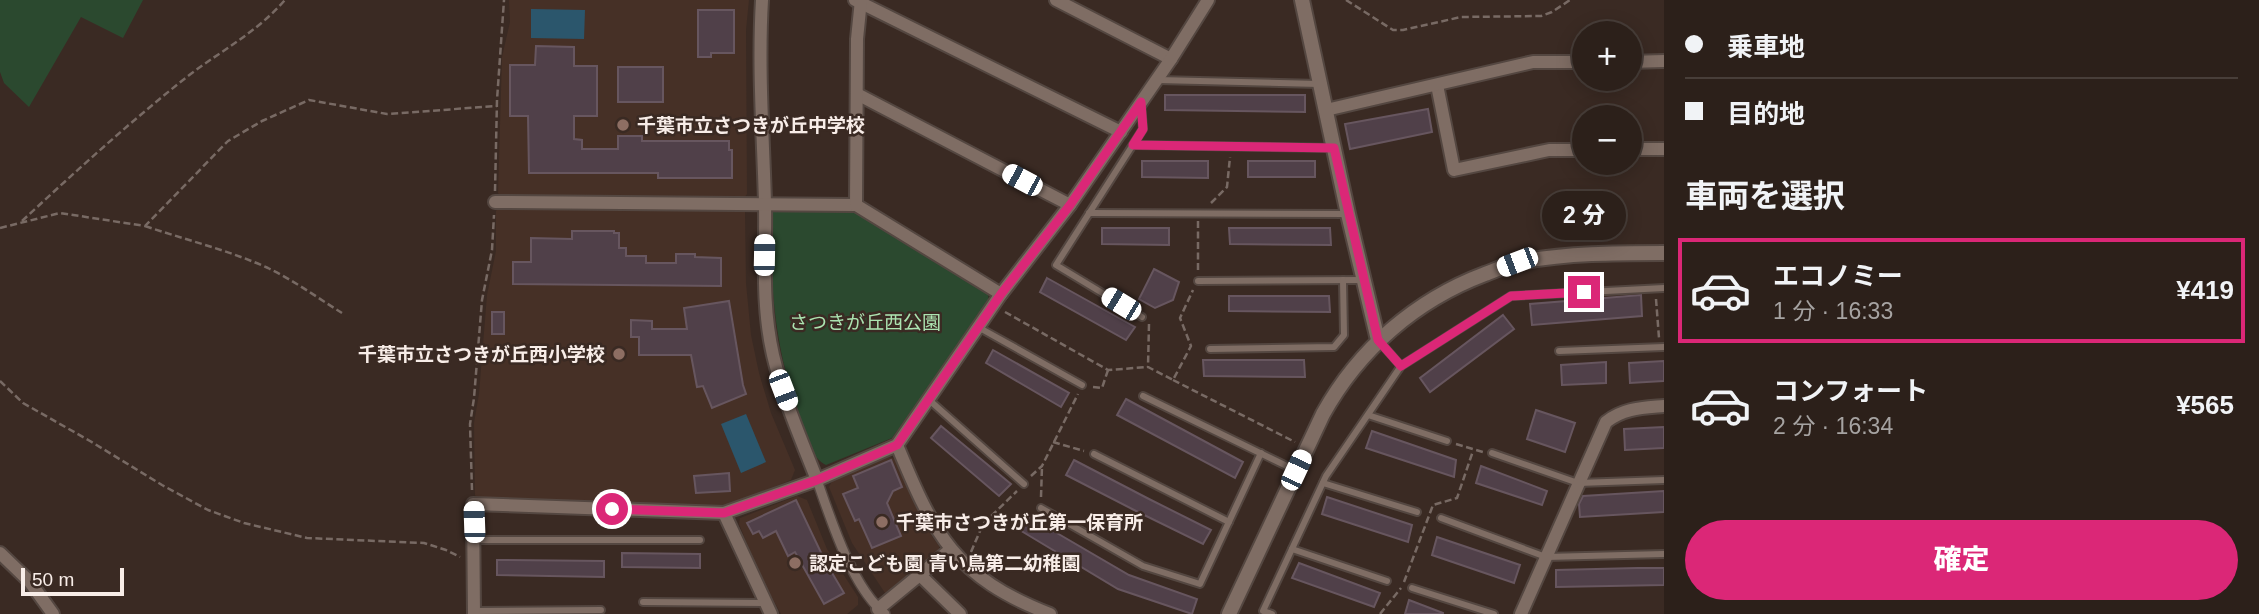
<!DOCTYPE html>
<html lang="ja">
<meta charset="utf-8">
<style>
:root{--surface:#2c201a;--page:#342823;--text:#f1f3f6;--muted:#a6a3a2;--line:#483e39;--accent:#db2777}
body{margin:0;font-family:Arial,"Noto Sans JP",sans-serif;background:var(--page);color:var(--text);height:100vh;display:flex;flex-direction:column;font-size:26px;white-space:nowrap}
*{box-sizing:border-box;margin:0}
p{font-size:23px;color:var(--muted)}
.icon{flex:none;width:38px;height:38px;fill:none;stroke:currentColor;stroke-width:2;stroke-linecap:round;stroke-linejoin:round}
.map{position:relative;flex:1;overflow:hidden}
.sheet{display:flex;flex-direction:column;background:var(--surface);width:595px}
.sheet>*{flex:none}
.banner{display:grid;align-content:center;height:154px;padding:0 21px;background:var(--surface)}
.tools{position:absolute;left:1572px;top:21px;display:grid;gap:14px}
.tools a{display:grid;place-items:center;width:70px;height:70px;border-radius:50%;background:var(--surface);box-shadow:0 4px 18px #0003,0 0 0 2px var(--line);font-size:35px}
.scale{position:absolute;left:21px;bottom:18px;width:103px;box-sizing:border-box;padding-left:7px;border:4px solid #f8ede8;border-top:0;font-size:19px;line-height:24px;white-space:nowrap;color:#f8ede8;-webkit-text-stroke:5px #3a2a23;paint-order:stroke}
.end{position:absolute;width:32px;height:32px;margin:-16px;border:9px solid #db2777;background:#fff;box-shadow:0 0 0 4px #fff}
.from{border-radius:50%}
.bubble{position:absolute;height:49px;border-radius:24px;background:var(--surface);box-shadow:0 4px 18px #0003,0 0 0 2px var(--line);font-size:23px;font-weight:800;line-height:49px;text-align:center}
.car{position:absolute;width:21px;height:42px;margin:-21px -10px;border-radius:9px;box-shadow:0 0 5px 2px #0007;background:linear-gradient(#fff 24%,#345 0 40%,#fff 0 76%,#345 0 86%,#fff 0)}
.banner b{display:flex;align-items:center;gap:24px;height:66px;font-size:26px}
.banner b+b{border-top:2px solid var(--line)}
.banner i{width:18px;height:18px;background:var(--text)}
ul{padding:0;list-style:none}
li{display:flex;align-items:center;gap:21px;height:105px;margin:0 14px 10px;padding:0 7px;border:4px solid transparent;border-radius:0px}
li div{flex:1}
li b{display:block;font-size:26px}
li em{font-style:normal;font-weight:800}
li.on{border-color:var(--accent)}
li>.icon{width:63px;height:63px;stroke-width:1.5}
h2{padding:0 21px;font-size:32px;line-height:84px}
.button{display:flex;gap:14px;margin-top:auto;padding:14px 21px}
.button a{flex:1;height:80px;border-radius:42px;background:var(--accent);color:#fff;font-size:28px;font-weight:800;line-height:80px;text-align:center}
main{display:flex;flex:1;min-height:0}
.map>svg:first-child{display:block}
.built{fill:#463026}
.green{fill:#2b492f}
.water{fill:#2b566c}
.building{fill:#504049;stroke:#67565f;stroke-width:2}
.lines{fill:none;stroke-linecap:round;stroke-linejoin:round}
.service-casing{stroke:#544741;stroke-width:10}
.pedestrian-casing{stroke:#544741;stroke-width:12}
.minor-casing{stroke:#544741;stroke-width:16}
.tertiary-casing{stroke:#544741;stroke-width:18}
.path{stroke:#786a64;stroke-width:2.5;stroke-dasharray:7 3.5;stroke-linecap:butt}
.service{stroke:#7f6d64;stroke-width:6}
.pedestrian{stroke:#7f6d64;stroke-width:9}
.minor{stroke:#7f6d64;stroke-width:12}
.tertiary{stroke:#7f6d64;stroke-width:14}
.route{stroke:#db2777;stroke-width:9}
.education-dot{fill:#8d6e63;stroke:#3a2a23;stroke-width:2.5}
.labels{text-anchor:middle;stroke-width:5;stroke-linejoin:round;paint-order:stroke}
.poi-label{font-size:19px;font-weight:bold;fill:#f8ede8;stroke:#3a2a23;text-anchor:start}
.park-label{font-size:19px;fill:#ace4b1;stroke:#3a2a23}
</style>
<main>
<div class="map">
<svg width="1664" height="614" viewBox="0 0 1664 614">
<rect width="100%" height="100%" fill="#3a2a23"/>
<g class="built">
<path d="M509,0H749L746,30L747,194L744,198L502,197L498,193L502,57L510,22Z"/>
<path d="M499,207L740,208L745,212L746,283L751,335L759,373L771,413L795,470L791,480L727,506L479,501L475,495L474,423L479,394L487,295L496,251V211Z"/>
<path d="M889,457L895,459L925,526L939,546L940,554L892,593H885L852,543L829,487L832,481Z"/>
<path d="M797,496L807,500L827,549L858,597V605L847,614H781L761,578L739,524L740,518Z"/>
</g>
<g class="green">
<path d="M0,0H143L123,38L81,17L29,107L4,83L0,72Z"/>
<path d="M775,208L853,210L988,294L989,302L892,438L826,465C811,457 809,441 803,425C774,351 771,291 770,213Z"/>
</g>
<g class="water">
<path d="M531,9L585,10L584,39L531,38Z"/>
<path d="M746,414L766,462L741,473L721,424Z"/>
</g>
<g class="building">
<path d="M698,10H734V53H711V57H698Z"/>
<path d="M536,46L574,47V66H597V116H574V139L582,140V149H618V136H642V141H729V150H732V178H658V173H529L528,116H510V65H535Z"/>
<rect x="618" y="67" width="45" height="35"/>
<path d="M1165,95H1305V112L1165,110Z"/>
<path d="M1428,109L1432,132L1350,149L1345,124Z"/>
<path d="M1142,161H1208V178L1142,177Z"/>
<rect x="1248" y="161" width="67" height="16"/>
<path d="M1102,228H1169V245L1102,244Z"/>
<path d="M1229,228H1330L1331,245L1230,244Z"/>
<path d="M572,231H614V233H619V248H626V256H646V263H676V254H695V257L721,258V286L513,284V262H531V238L572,239Z"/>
<path d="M1154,269L1179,282L1173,300L1155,308L1139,299Z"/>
<path d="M1047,278L1135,327L1126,340L1040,292Z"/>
<path d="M1641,295L1642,316L1532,325L1530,304Z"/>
<path d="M1229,296H1329L1330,312L1229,311Z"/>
<path d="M729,301L743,385L746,394L712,408L703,386L697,387L691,355H639V337H631V320L652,321V329H687L684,308Z"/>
<rect x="492" y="312" width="12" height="22"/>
<path d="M1503,315L1514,329L1430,392L1420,378Z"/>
<path d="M993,350L1069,393L1061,407L986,363Z"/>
<path d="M1203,360H1304L1305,377L1204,376Z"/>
<path d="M1664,361V381L1630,383L1629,363Z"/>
<path d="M1606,362V383L1562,385L1561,365Z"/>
<path d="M1126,399L1243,462L1235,478L1117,415Z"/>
<path d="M1536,410L1575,423L1565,452L1527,439Z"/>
<path d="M941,426L1011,484L999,496L931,438Z"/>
<path d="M1664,427V448L1625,450L1624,429Z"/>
<path d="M1372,431L1456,460L1454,477L1366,448Z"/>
<path d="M891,460L902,487L893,491L887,503L901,536L872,548L859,519L855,521L843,494L858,488L853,476Z"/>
<path d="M1074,460L1149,499L1211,530L1203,544L1134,510L1066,475Z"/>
<path d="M1481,466L1547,491L1542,505L1476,483Z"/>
<path d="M729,473L730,491L696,493L694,476Z"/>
<path d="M1664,491V512L1580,517L1579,504L1583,496Z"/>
<path d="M1327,497L1412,525L1408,542L1322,514Z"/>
<path d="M796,500L825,561L844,593L824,604L795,552L788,556L776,531L763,538L759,531L753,534L747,523Z"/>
<path d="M1026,515L1129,575L1197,599L1192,614L1118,589L1018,529Z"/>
<path d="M1437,537L1520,565L1514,583L1432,555Z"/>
<path d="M622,553L700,554V568L622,567Z"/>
<path d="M497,560L604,561V577L497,575Z"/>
<path d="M1299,563L1380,593L1374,607L1292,578Z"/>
<path d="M1637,568H1664V585L1556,587V570Z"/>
<path d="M1409,600L1443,613V614H1405Z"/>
</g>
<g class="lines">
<defs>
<g id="service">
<path d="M1158,80L1319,84"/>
<path d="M1141,104L1143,129L1056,265L1142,317"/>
<path d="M1133,145L1334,148"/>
<path d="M1089,213L1348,214"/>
<path d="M1198,281L1362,280"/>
<path d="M978,327L1082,385"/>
<path d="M1210,349L1334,347L1344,335L1343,280"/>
<path d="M1559,351L1664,347"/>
<path d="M1401,366L1511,296L1664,288"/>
<path d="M1143,396L1295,470"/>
<path d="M928,399L1024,484"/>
<path d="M1368,415L1447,441"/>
<path d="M1492,453L1578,483L1664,480"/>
<path d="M1094,454L1229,522"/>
<path d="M1323,483L1417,512"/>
<path d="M1041,508L1143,566L1200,584L1261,453"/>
<path d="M1441,518L1546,557L1664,554"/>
<path d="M474,540H700"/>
<path d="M1292,549L1387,581"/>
<path d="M1412,588L1494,614"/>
<path d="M643,602L764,603"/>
<path d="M475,611L601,610"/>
<path d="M1272,614L1263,611L1326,476L1401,366L1379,341"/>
</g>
<path id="pedestrian" d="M817,480C831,520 852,587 885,614"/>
<g id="minor">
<path d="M762,0C758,67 763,134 765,202C766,253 761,303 773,355C783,398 801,439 817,480"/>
<path d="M855,0L1121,132"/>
<path d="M1056,0L1171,59"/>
<path d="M1629,62L1664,61"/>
<path d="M1437,85L1454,170L1549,150H1584"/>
<path d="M857,94L1070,205"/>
<path d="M1326,110L1533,62H1584"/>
<path d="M1629,149H1664"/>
<path d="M495,202L856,205L1001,294"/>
<path d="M856,205L857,39L861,0"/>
<path d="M897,445C934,535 955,577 1050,614"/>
<path d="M724,513L771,614"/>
<path d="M0,553L30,582L53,614"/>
<path d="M920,575L960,614"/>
<path d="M878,609L950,550"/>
<path d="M474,614L473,504L724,513L817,480L897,445L1001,294L1070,205L1171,59L1208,0"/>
<path d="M1521,614L1606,422C1624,408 1642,408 1664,406"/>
</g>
<g id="tertiary">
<path d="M1302,0L1348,214L1378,340"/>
<path d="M1229,614L1323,414C1359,349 1416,300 1485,274C1496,270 1508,264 1520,262C1568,253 1615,253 1664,253"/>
</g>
</defs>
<use href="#service" class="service-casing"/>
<use href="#pedestrian" class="pedestrian-casing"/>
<use href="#minor" class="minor-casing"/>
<use href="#tertiary" class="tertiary-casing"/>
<g class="path">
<path d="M1346,0L1393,30H1403L1461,17L1541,16L1552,12L1570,0"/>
<path d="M495,191L497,100L504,0"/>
<path d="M1211,203L1227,187L1230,157"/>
<path d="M22,221C76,171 130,122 188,76C222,50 256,33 285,0"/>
<path d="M1198,221V271"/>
<path d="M145,226C186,240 228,250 268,268C293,280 318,298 342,313"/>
<path d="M0,228L60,213L145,226L228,141L262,121L309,100L387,114L497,106"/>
<path d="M1656,299L1659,338"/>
<path d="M1005,312L1108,370L1148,367"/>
<path d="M1149,324L1148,367L1173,380L1191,346L1180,318L1193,290"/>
<path d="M1173,380L1295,442"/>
<path d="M0,381L23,403L90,441L162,485L208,510L244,523L307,538L424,543L446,550L460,557"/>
<path d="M1093,387L1102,388L1108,370"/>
<path d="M1053,442L1084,451"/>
<path d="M1456,444L1483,452"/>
<path d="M1031,476L1042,466L1078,394"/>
<path d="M472,490L470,424L474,398L482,300L492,250L494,215"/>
<path d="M1041,497L1042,466"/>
<path d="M971,552L983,524L1017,491"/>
<path d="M1404,582L1433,505L1457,498L1473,451"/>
<path d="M1380,614L1401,588"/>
</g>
<use href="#service" class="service"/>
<use href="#pedestrian" class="pedestrian"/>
<use href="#minor" class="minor"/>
<use href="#tertiary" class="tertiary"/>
</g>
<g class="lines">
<path class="route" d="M612,509L724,513L817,480L897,445L1001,294L1070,205L1141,102L1143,129L1133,145L1334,148L1378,340L1401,366L1511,296L1584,292"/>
</g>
<g class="education-dot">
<circle cx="623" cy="125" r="7"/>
<circle cx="619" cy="354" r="7"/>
<circle cx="882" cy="522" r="7"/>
<circle cx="795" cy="563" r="7"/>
</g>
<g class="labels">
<g class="poi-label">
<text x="637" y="132">千葉市立さつきが丘中学校</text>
<text x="605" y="361" text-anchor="end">千葉市立さつきが丘西小学校</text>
<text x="896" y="529">千葉市さつきが丘第一保育所</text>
<text x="809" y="570">認定こども園 青い鳥第二幼稚園</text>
</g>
<g class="park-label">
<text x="865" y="329">さつきが丘西公園</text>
</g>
</g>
</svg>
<div class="tools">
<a>+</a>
<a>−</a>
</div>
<div class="scale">50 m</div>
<i class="end from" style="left:612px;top:509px"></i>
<i class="end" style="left:1584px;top:292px"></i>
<div class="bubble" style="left:1542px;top:191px;width:84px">2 分</div>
<i class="car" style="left:1022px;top:180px;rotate:298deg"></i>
<i class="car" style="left:764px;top:255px;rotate:1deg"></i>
<i class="car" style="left:1517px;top:262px;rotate:249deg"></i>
<i class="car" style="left:1121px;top:304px;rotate:301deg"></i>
<i class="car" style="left:783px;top:390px;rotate:159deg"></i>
<i class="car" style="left:1296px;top:470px;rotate:25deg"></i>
<i class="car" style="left:474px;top:522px;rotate:358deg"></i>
</div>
<section class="sheet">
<div class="banner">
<b><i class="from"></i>乗車地</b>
<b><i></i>目的地</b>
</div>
<h2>車両を選択</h2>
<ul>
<li class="on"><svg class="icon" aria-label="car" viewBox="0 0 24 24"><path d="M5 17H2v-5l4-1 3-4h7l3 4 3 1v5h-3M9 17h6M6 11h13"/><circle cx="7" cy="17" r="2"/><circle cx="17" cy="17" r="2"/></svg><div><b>エコノミー</b><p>1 分 · 16:33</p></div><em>¥419</em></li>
<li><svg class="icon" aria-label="car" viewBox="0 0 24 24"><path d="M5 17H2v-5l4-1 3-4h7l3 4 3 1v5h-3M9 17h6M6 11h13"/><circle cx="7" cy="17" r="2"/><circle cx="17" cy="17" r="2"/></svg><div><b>コンフォート</b><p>2 分 · 16:34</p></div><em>¥565</em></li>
</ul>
<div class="button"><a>確定</a></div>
</section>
</main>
